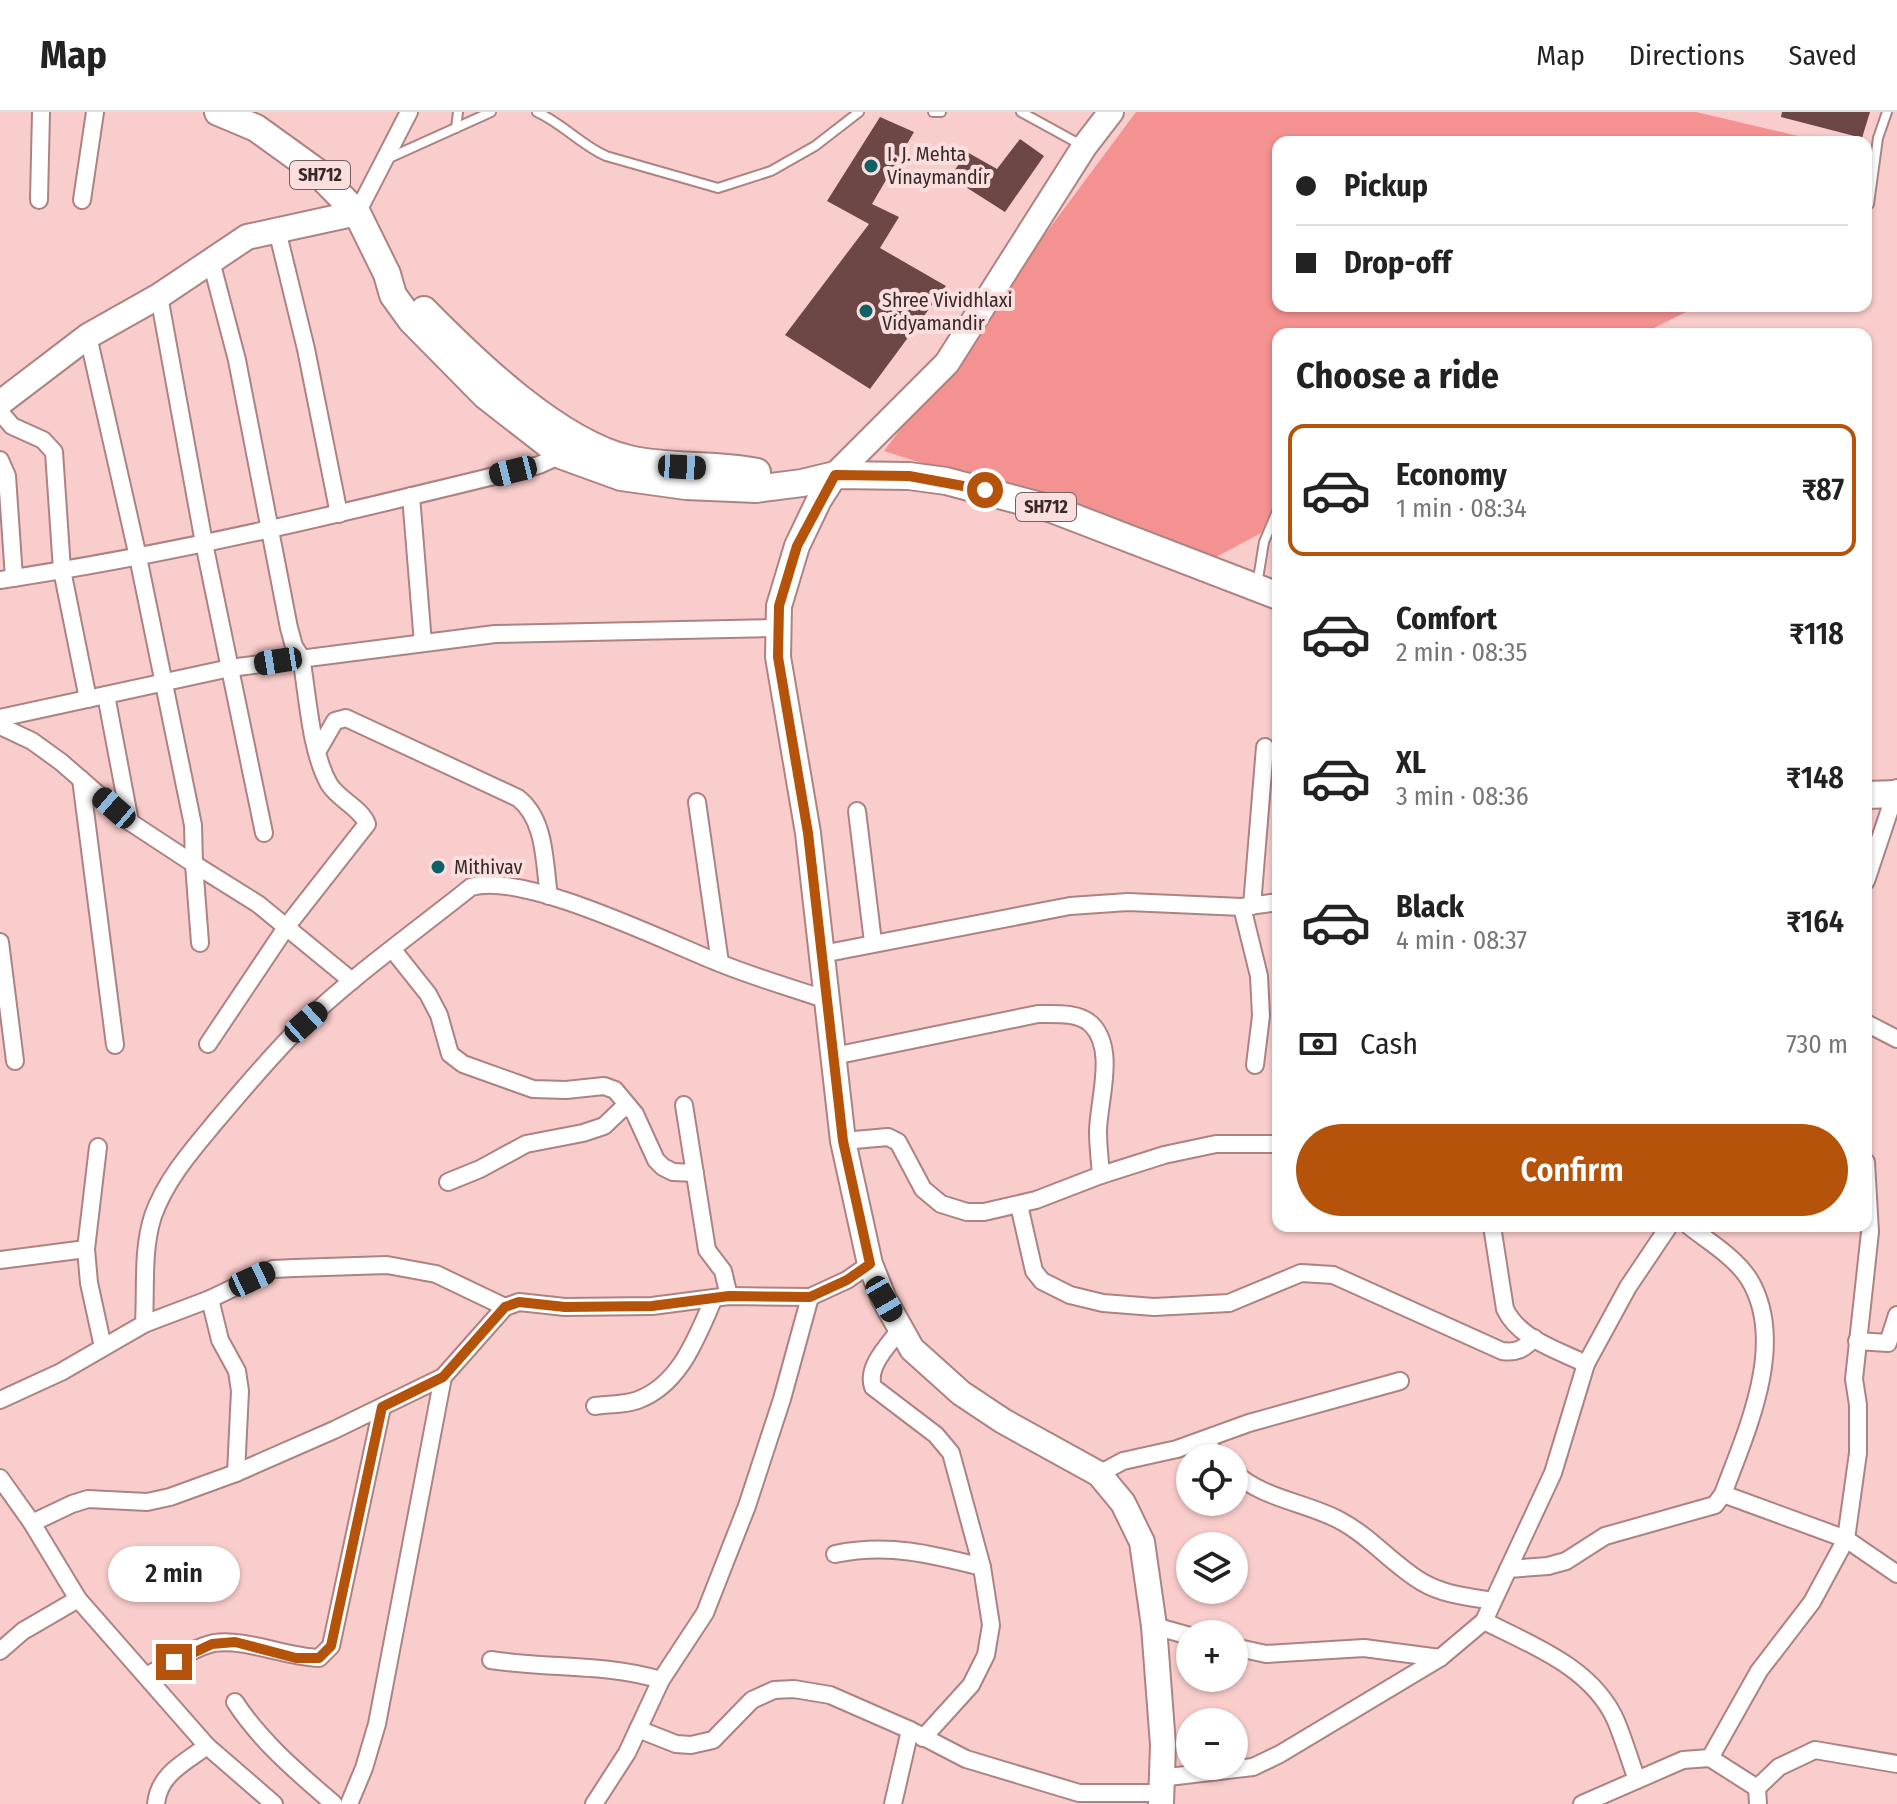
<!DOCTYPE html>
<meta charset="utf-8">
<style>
:root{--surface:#fff;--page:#f6f6f6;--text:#222;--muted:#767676;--line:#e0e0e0;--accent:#b45309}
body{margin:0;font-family:"Fira Sans Condensed",sans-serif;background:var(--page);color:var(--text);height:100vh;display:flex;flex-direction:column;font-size:30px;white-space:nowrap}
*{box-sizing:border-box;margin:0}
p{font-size:26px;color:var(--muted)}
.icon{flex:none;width:44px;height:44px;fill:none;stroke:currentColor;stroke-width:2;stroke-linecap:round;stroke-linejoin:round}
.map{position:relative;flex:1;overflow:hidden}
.sheet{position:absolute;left:1272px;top:216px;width:600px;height:904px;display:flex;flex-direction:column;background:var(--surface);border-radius:16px;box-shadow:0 2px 6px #0004}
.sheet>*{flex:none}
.top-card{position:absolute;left:1272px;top:24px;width:600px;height:176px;border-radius:16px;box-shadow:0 2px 6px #0004;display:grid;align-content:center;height:176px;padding:0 24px;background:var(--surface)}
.fabs{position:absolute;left:1176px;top:1332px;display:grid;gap:16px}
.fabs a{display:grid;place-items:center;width:72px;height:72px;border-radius:50%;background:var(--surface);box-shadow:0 2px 6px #0004;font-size:40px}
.end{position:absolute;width:36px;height:36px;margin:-18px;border:10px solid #b45309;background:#fff;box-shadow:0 0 0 4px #fff}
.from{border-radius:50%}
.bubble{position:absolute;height:56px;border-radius:28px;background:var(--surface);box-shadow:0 2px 6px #0004;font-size:26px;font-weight:600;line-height:56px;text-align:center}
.car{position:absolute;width:24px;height:48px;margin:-24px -12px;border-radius:10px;box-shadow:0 0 6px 2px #0007;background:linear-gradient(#222 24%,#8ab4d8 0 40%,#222 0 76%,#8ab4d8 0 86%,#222 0)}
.top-card b{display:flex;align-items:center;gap:28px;height:76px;font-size:30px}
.top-card b+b{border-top:2px solid var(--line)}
.top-card i{width:20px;height:20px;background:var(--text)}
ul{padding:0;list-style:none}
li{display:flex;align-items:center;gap:24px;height:132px;margin:0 16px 12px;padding:0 8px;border:4px solid transparent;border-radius:16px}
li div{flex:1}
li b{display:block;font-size:30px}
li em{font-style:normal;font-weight:600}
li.selected{border-color:var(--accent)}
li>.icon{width:72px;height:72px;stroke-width:1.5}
h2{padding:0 24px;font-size:36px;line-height:96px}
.pay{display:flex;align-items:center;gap:20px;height:88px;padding:0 24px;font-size:30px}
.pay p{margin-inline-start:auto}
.cta{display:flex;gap:16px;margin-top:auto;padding:16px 24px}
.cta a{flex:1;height:92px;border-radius:48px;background:var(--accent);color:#fff;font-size:32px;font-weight:600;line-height:92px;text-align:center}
header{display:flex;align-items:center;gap:48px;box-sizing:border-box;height:112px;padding:0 40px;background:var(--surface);border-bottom:2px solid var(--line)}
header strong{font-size:38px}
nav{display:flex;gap:44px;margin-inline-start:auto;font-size:28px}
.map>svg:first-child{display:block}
.green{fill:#f49191}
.building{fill:#6c4746}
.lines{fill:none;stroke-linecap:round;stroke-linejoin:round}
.lane-casing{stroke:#ac8382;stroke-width:12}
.street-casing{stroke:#ac8382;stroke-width:20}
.secondary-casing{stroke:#ac8382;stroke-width:28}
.primary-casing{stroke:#ac8382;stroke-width:30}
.lane{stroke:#fff;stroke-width:8}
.street{stroke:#fff;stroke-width:16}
.secondary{stroke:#fff;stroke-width:24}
.primary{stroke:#fff;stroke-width:26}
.route{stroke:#b45309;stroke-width:10}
.poi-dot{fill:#106165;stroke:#fadfde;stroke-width:3}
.labels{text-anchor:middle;stroke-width:8;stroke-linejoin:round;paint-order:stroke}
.shield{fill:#fadfde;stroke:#74605f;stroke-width:2}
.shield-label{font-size:18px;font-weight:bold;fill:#3a2929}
.poi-label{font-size:20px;fill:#3a2929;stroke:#fadfde;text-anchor:start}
</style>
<header>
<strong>Map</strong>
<nav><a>Map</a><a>Directions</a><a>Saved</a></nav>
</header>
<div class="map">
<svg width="1897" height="1692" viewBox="0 0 1897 1692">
<rect width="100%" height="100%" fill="#f9cdcb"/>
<path class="green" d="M1136,0H1696L1824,30H1278V194H1698L1642,222H1278V412L1216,445L884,339Z"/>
<g class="building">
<path d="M1782,0H1870L1862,26L1781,5Z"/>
<path d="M880,5L914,20L872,92L899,105L880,136L946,174L870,277L785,223L869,112L827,89Z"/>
<path d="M1020,27L1044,44L1005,100L950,65L967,40L997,57Z"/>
</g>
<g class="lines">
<defs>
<g id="lane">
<path d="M537,0C562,11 581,33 606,44L718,76L771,59L815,34L859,0"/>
<path d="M933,0H941"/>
<path d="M1021,0L1083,34"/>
<path d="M456,16L458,0"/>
<path d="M389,46L491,0"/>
<path d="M1869,92L1878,26L1887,0"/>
<path d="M1257,473L1264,430L1278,397"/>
</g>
<g id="street">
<path d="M39,88L41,0"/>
<path d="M82,88L95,0"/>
<path d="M357,101L409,0"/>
<path d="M277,118L306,237L339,402"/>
<path d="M159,184L204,431L264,721"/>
<path d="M0,300L12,314L43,328L54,340L62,458L88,587"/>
<path d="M0,348L7,364L14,466"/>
<path d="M411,384L423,531"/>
<path d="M0,468C182,441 360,397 539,353L568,340"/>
<path d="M106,583L130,710"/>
<path d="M0,606L230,556L495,522L778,516"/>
<path d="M0,614L32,629L61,650L130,710L194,752L193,713L138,445L88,224"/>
<path d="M317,640L335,609L346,606L518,686C546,708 544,750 549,784"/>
<path d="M81,667L115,933"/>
<path d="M697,690L720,851"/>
<path d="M857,699L873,830"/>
<path d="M1866,769L1897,676"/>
<path d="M1252,794L1265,635"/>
<path d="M1242,795L1259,864L1261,904L1255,953"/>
<path d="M0,830L15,949"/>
<path d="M200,831L194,752L258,792L352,869"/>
<path d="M393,838L428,882L439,903L450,942L463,952L533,977L566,978L604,974L615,978L635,1002L656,1048L663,1055L673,1060L695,1061"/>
<path d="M822,842L1070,794L1128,790L1242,795L1278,790"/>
<path d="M1866,911L1897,927"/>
<path d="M208,932L287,814L367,712C361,696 339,688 329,672C310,638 308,584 301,545L294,534L289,516L237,248L211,149"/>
<path d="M834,944L1038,902C1054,902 1078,900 1091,912C1117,937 1098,990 1098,1020C1098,1034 1100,1049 1101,1063"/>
<path d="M684,993L707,1138L723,1159L729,1184"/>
<path d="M843,1029L888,1025L898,1030L923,1077L941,1092L967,1100H984L1036,1088L1101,1063L1164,1043L1216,1032H1278"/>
<path d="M98,1035L86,1137L89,1171L103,1235"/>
<path d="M448,1070L480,1057L526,1032L583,1021L604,1014L626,993"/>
<path d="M1019,1093L1034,1159L1042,1169L1070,1183L1103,1191L1154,1195L1229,1191L1301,1161L1333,1163L1502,1239C1517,1241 1524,1237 1534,1226"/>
<path d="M1492,1114L1505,1197C1519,1227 1558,1238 1586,1252"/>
<path d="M0,1148L86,1137"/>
<path d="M210,1187L220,1228L237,1259L240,1279L236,1361"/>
<path d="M144,1212L210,1187L273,1157L295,1156L387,1153L436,1162L505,1195"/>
<path d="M901,1216C889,1233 866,1254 873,1275L936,1323L951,1341L982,1455L991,1513L986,1543L971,1573L923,1626"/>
<path d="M1857,1229L1888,1231L1897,1203"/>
<path d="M0,1288L61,1260L144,1212C146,1176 142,1138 153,1104C166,1067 193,1037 217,1008C246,974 274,940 306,909C358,860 416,819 471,775C524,759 668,831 722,852C757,866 792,876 827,888"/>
<path d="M595,1294C608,1292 625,1293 638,1288C681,1272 697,1224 714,1186"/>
<path d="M1204,1329L1220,1346"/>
<path d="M1234,1360C1263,1387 1305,1390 1339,1408C1370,1424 1393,1453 1422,1470C1444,1483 1469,1485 1493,1489"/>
<path d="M1099,1362L1123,1349L1177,1337L1249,1311L1400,1269"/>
<path d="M0,1366L32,1411L78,1487L207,1634L274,1692"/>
<path d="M1723,1382L1846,1427L1897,1462"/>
<path d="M32,1411L72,1392L88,1387L147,1390L170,1385L236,1361L334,1318L443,1265L505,1195L519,1190L565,1195L652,1194L729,1184L810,1185"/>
<path d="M835,1442C888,1431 931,1442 982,1455"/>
<path d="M1508,1457L1548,1454L1566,1449L1605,1424L1715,1393L1723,1382C1746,1320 1788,1231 1749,1167C1735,1145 1709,1130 1689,1114"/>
<path d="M1484,1509C1532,1533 1593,1556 1616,1609C1624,1628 1630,1649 1637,1668"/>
<path d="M1154,1514L1190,1524"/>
<path d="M1234,1535L1266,1542L1364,1536L1440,1546"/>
<path d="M0,1539L23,1519L78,1487"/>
<path d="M491,1548C548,1557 605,1551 661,1568"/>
<path d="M146,1564C165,1554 194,1535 214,1531C245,1526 285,1545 319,1546L331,1534L382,1295"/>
<path d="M235,1590C261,1630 298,1661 334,1692"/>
<path d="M638,1617L676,1632L691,1633L713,1628L752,1588L774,1578L794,1577L830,1583L910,1618L966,1647L1079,1681H1160"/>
<path d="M1710,1646L1759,1559L1812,1490L1846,1427L1858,1341V1293L1854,1267L1870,1120L1866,1050"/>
<path d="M1710,1646L1757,1676L1758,1692"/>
<path d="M1160,1666L1253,1655L1280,1642L1440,1546L1484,1509L1553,1361L1586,1252L1628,1175L1669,1114"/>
<path d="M1757,1676L1779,1655L1815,1638L1897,1652"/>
<path d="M156,1692C159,1662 184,1651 207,1634"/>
<path d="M349,1692L364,1656L377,1612L443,1265"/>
<path d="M594,1692L627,1641L661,1568L705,1501L747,1394L782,1287L810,1185L847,1168L870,1152"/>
<path d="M893,1692L910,1618"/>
<path d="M1582,1692L1683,1648L1710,1646"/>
</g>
<g id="secondary">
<path d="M1111,0L1084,35L947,251L835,363L819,388L797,434L779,494L778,545L808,721L843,1029L870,1152L884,1187L912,1237L961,1281L1003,1309L1099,1362L1123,1391L1142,1430L1154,1514L1163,1633L1161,1692"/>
<path d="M0,291L88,224L159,184L247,125L357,101"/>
</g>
<g id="primary">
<path d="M218,0L256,16L317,60L357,101L387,162L393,183L411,208L486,284L563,344L621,365L686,374L756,377L802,371L835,363L909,364L946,369L1052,397L1278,484"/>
<path d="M424,198C475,250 558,330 629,347C671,357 715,351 757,360"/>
<path d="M1866,683L1897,682"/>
</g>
</defs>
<use href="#lane" class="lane-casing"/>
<use href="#street" class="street-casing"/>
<use href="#secondary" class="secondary-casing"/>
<use href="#primary" class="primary-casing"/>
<use href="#lane" class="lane"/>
<use href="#street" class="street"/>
<use href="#secondary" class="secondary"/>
<use href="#primary" class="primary"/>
</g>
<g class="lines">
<path class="route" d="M174,1550L212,1532L235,1530L296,1546H319L331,1534L382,1295L443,1265L505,1195L519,1190L565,1195L652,1194L729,1184L810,1185L847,1168L870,1152L843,1029L808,721L778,545L779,494L797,434L835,363L909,364L985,378"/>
</g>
<g class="poi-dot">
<circle cx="871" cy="54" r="8"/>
<circle cx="866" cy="199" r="8"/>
<circle cx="438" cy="755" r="8"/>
</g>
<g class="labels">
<g class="shield">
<rect x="290" y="49" width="60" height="28" rx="6"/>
<rect x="1016" y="381" width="60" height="28" rx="6"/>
</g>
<g class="shield-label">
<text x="320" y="69">SH712</text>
<text x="1046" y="401">SH712</text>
</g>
<g class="poi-label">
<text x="887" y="49">I. J. Mehta<tspan x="887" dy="23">Vinaymandir</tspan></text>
<text x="882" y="195">Shree Vividhlaxi<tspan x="882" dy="23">Vidyamandir</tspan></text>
<text x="454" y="762">Mithivav</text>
</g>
</g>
</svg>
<div class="fabs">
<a><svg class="icon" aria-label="locate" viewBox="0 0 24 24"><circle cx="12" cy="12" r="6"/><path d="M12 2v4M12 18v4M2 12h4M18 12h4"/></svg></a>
<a><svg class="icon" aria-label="layers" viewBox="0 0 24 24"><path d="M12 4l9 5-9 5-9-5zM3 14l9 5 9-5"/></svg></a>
<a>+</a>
<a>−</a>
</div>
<i class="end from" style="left:985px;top:378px"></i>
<i class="end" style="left:174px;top:1550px"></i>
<div class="bubble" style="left:108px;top:1434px;width:132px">2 min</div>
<i class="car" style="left:682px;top:355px;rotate:93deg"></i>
<i class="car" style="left:513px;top:359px;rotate:256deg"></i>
<i class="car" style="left:278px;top:549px;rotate:261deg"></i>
<i class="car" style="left:114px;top:696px;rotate:311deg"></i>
<i class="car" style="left:306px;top:910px;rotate:48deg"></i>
<i class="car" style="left:252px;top:1167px;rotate:65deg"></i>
<i class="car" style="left:884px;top:1187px;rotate:150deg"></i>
<div class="top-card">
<b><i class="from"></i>Pickup</b>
<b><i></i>Drop-off</b>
</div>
<section class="sheet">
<h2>Choose a ride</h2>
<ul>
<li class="selected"><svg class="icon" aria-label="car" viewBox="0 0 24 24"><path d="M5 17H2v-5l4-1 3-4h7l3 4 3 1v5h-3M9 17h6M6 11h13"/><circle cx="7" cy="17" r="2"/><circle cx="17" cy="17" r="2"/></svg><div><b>Economy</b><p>1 min · 08:34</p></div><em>₹87</em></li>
<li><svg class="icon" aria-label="car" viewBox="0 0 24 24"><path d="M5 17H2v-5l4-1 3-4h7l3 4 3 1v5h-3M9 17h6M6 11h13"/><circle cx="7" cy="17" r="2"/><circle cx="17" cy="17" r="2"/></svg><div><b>Comfort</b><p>2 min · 08:35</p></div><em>₹118</em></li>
<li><svg class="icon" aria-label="car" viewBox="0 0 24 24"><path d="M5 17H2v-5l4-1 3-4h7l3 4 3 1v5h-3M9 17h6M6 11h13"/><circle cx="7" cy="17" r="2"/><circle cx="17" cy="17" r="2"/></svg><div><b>XL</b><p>3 min · 08:36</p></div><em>₹148</em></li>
<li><svg class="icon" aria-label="car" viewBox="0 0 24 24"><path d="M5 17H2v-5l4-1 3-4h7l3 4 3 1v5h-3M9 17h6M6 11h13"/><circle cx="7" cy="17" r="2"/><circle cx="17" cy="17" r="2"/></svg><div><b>Black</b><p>4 min · 08:37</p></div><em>₹164</em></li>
</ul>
<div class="pay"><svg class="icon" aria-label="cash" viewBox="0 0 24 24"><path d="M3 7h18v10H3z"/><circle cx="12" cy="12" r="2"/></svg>Cash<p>730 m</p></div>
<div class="cta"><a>Confirm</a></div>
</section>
</div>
